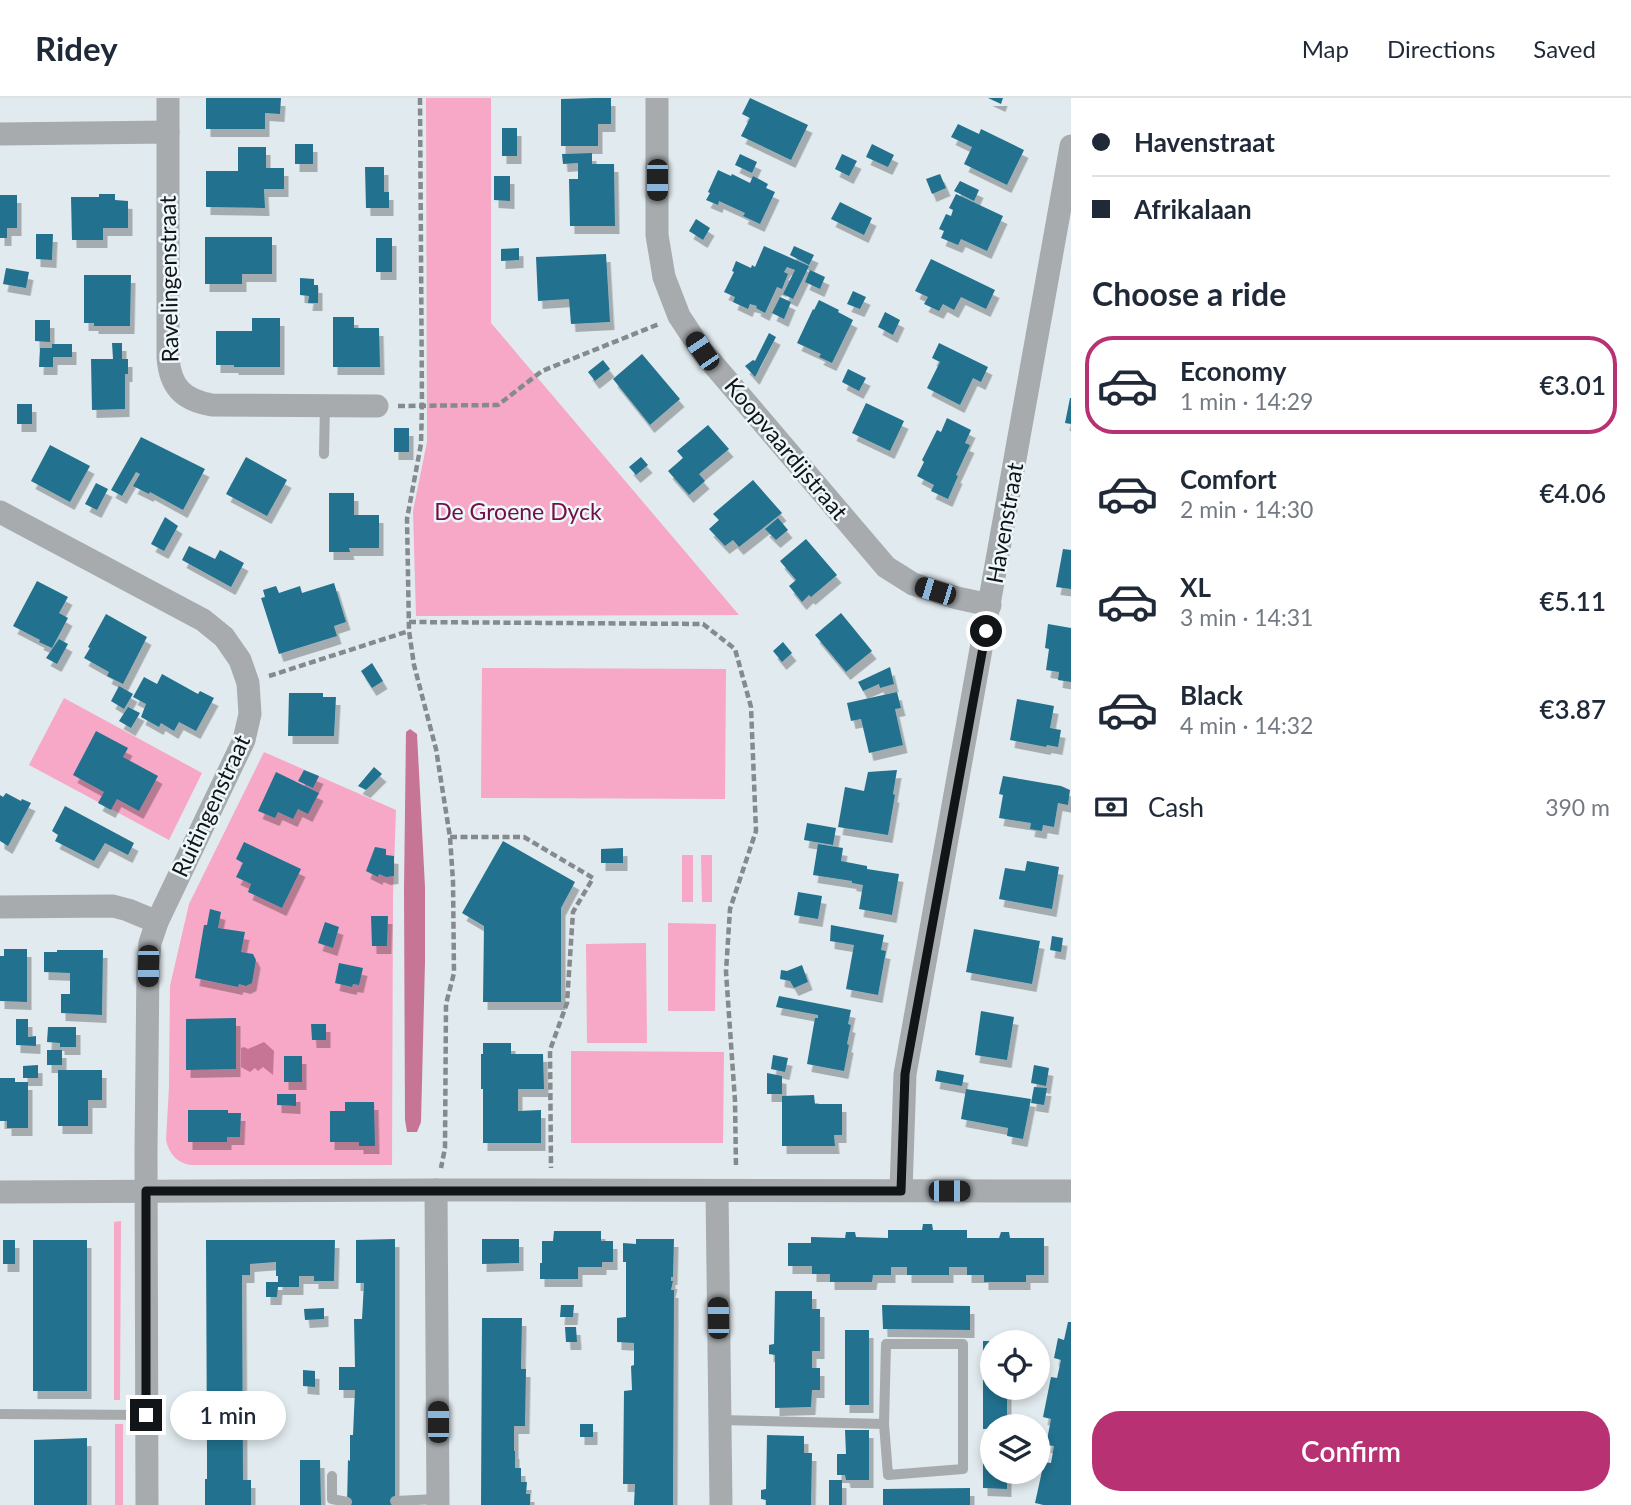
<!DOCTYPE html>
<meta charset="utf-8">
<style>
:root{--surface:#fff;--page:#f2f2f3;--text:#1f2937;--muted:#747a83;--line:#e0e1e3;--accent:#b83173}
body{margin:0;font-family:Lato,sans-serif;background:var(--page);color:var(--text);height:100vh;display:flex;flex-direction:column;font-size:26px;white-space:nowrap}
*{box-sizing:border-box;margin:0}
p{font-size:23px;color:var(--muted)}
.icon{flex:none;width:38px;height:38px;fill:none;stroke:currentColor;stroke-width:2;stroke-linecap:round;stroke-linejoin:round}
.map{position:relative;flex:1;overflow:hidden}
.sheet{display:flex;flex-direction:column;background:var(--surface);width:560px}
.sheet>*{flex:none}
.top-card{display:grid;align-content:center;height:154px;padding:0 21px;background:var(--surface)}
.tools{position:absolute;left:980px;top:1232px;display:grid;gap:14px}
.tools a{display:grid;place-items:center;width:70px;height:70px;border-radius:50%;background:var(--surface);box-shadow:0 4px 10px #0003;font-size:35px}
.end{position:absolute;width:32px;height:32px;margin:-16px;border:9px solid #121517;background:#fff;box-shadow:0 0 0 4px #fff}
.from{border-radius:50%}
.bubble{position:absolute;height:49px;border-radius:24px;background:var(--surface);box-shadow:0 4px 10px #0003;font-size:23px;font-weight:600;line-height:49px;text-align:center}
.car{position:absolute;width:21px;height:42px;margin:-21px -10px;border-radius:9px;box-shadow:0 0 5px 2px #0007;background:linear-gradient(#222 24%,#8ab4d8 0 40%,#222 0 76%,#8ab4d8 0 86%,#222 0)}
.top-card b{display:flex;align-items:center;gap:24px;height:66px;font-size:26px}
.top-card b+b{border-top:2px solid var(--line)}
.top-card i{width:18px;height:18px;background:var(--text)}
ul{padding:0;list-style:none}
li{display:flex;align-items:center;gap:21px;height:98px;margin:0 14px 10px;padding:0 7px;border:4px solid transparent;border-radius:28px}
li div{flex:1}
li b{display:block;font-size:26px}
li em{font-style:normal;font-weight:600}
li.active{border-color:var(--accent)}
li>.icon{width:63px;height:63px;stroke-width:1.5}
h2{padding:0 21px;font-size:32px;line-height:84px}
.pay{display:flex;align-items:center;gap:18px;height:77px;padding:0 21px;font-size:26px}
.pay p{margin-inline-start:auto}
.cta{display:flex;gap:14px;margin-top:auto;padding:14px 21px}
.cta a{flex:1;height:80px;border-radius:28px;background:var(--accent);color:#fff;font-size:28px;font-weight:600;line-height:80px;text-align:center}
header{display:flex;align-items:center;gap:42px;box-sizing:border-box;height:98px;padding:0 35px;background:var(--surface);border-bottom:2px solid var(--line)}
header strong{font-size:33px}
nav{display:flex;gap:38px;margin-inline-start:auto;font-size:24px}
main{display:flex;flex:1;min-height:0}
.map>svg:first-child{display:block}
.green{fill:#f6a8c6}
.water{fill:#c67595}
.building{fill:#22718e;filter:url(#shadow)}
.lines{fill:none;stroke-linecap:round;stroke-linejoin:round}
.path{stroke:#848a8e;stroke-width:4.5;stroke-dasharray:7 3.5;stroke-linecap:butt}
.lane{stroke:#a7abad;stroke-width:10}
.street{stroke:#a7abad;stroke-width:23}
.route{stroke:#121517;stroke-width:9}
.labels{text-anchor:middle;stroke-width:5;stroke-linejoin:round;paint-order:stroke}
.street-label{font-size:23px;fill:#121517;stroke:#eef7fb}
.park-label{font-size:23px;fill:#731043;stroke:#eef7fb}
</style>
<header>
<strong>Ridey</strong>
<nav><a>Map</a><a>Directions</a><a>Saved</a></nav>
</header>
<main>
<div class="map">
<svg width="1071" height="1407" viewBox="0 0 1071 1407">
<defs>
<filter id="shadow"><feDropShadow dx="4.5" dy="8" stdDeviation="0" flood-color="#0004"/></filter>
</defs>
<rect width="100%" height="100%" fill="#e1eaee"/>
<g class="green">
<path d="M426,0H491V225L739,517L416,518L413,413L427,344Z"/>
<path d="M482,570L726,571L725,701L481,700Z"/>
<path d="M64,600L202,675L169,742L29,667Z"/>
<path d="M264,654L396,712L393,796L392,1067H191C177,1065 169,1056 166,1042L169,989L170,888L189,806Z"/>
<rect x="682" y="757" width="11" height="47"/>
<path d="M701,757H712V804H702Z"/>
<path d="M668,825L716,826L715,913H668Z"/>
<path d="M646,845L647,945H587L586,846Z"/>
<path d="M571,953L724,954L723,1045H571Z"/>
<path d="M121,1123L120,1302H114V1124Z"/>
<rect x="115" y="1326" width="8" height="81"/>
</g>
<g class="water">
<path d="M410,631L417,636L425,789V864L421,1024L417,1034H407L405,1022L404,791L406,634Z"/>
<path d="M264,944L274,953L273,977L263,969L258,973L255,970L250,974L241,969V950L244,949L248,951Z"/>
</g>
<g class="building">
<path d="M206,0H281L280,16L265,15V31H206Z"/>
<path d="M595,0H611V26H598V48H561V1Z"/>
<path d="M750,0L808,27L791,62L741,38L750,20L742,16Z"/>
<path d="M988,0H1003L1001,6Z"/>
<path d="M958,26L979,36L981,31L1024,52L1007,87L964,66L972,49L951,39Z"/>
<rect x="502" y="30" width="15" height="28"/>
<rect x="295" y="46" width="18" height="20"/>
<path d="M872,46L894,57L888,69L866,59Z"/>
<path d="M238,49H266V70H284V91H264L265,110L206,109V73H238Z"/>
<path d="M592,55V66H614L615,128H570L569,81H578V65L563,66L562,56Z"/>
<path d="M740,56L757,64L752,75L735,67Z"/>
<path d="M842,56L857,63L849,78L835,71Z"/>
<path d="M365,69H384V94H389V110H366Z"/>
<path d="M718,72L731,78L732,76L750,85L753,78L768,86L766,90L775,94L760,126L743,118L745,115L719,103L718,107L706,102L710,95L708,94Z"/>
<path d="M940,76L946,90L932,96L926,81Z"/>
<path d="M494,78H510V103L494,102Z"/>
<path d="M960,83L979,92L974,103L954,93Z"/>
<path d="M99,96H115V102L128,103V130H103V142H72L71,99H99Z"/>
<path d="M956,96L1003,118L987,153L961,141L958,147L941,140L944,133L939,131L946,116L951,118L953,112L949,110Z"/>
<path d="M0,97H17V130H7V140H0Z"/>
<path d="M840,104L872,120L864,137L831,121Z"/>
<path d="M696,121L710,130L703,142L689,133Z"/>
<path d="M36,136H53L52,162L36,161Z"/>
<path d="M205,139H272V176H242V186H205Z"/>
<rect x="376" y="140" width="16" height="34"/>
<path d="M764,148L809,168L793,201L783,196L795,172L787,169L784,174L788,176L782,191L777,189L765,215L756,210L757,208L750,206L748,211L733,204L735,199L724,194L734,174L732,173L736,163L751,170L752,167L755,169Z"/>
<path d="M794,148L814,157L809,167L790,157Z"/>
<path d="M519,150V162L501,163V151Z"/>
<path d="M606,156L610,224L571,226L569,201L538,203L536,159Z"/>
<path d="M931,161L995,192L986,211L961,199L954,212L943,206L939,213L924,206L928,199L915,193Z"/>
<path d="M6,170L29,174L26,190L3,186Z"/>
<path d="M810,172L825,179L820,191L805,184Z"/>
<path d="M84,177H131L130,228H94V225H84Z"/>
<path d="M300,180L314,181V187H318V205H308L309,198L300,197Z"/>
<path d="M853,193L866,199L860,211L847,206Z"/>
<path d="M780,199L791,204L784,221L772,215Z"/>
<path d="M819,202L839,212L838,214L853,222L832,265L819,259L821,256L797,245L813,211L814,212Z"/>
<path d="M885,214L900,222L893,237L878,229Z"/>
<path d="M333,219H354V230H379L380,269H333Z"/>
<path d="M252,220H280V269H234V267H216V233H252Z"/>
<path d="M35,222H50V244L35,243Z"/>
<path d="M769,235L776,239L755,279L745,268L753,262L755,263Z"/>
<path d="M112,245H122V261H128V276H125V311L92,312L91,261H113Z"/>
<path d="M939,245L988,269L981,284L973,280L960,307L927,290L940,264L932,260Z"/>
<path d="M52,246H72V259H53V269H39L40,250H52Z"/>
<path d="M642,256L680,301L650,327L613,281Z"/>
<path d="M603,262L610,271L595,283L588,274Z"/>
<path d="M848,271L866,280L859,293L842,284Z"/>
<path d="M1070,300H1071V326L1065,325Z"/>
<path d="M866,305L904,323L890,353L852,335Z"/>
<rect x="17" y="306" width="15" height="20"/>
<path d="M947,320L971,332L965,345L970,347L956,377L958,378L948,401L931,393L934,387L917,378L924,364L922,362L937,332L941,334Z"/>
<path d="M708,327L729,351L699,376L705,383L689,397L668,373L683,360L677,353Z"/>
<rect x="394" y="330" width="15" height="24"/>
<path d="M141,339L205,371L183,412L150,394L149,396L133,388L140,376L136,374L122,398L111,392Z"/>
<path d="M50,347L90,368L70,404L31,383Z"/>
<path d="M246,359L287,382L267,418L226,396Z"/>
<path d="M641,359L648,367L636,377L629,369Z"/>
<path d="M753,382L782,415L739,449L733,442L725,448L709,431L719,422L713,416Z"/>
<path d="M96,385L108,391L97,412L85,406Z"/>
<path d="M329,395H354V417H379V450H349L350,454H329Z"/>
<path d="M165,419L178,428L164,453L151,446Z"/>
<path d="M778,420L788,432L776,442L765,431Z"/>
<path d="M806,441L837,477L811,499L809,497L802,504L789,488L796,482L780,463Z"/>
<path d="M189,448L215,461L220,452L244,465L231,489L182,462Z"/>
<path d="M1063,451L1071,452V491L1056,489Z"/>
<path d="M37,483L68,499L59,515L68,520L52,550L39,544L40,542L13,528Z"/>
<path d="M334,485L346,524L334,528L337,538L279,556L261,500L265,499L263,492L276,488L279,495L300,488L302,495Z"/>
<path d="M841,515L872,553L846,574L815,537Z"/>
<path d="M106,516L147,539L123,586L107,578L109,574L84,560L90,550L88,549Z"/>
<path d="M1048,526L1071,530V584L1058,582L1059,574L1046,572L1049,551L1045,550Z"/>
<path d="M59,541L68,546L57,566L46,560Z"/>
<path d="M783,544L792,555L782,564L773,553Z"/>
<path d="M372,565L383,583L372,590L361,573Z"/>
<path d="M890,569L894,586L880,590L879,586L863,593L858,584Z"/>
<path d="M162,576L198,596L200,593L214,600L196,633L179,624L174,633L161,625L159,629L141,619L146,606L133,599L144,579L157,586Z"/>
<path d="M119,588L133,596L124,611L111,603Z"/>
<path d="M897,594L901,610L895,611L903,647L869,655L861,621L851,623L847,605Z"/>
<path d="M289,595H323V599H336L334,638H288Z"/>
<path d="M1017,601L1054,608L1050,630L1061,632L1058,649L1047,647L1046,649L1010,642Z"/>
<path d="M128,609L140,615L131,630L119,623Z"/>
<path d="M96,633L128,650L123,659L158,678L139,713L117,701L111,712L98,705L104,694L73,677Z"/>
<path d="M374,669L382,676L366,692L358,688Z"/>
<path d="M304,672L319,678L313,690L298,683Z"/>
<path d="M897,672L893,696L895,697L888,737L838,729L845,689L864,693L868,674Z"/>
<path d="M276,674L319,695L308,716L298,711L293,721L278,714L275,720L258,713Z"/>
<path d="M1003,678L1061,688L1070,692L1068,707L1058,705L1054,729L1043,727L1042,733L1030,731L1031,725L999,720L1003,697L999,696Z"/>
<path d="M6,695L21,703L22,701L31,705L8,748L0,743V697L3,699Z"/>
<path d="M65,708L134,745L128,757L105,745L94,763L55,743L58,737L52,733Z"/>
<path d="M807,725L836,730L833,747L804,742Z"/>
<path d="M503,743L575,784L561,810V904H483L484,828L462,815Z"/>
<path d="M244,744L301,771L282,810L248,794L251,786L236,779L243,765L236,761Z"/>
<path d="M818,746L843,750L841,763L867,768V771L899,776L892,817L859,811L863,787L852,785V783L813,777Z"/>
<path d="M375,749L386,751V757L394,758V778L386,779L379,776L378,779L366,773Z"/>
<path d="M623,750V765H601V751Z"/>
<path d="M1027,763L1059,769L1052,811L999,801L1005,770L1025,773Z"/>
<path d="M798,794L822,798L818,821L794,817Z"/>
<path d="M210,811L221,814L218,830L245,834L241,854L253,856L256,862L252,885L246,888L239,886L238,889L195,880L204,827H207Z"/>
<path d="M371,818H388L387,848H372Z"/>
<path d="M325,824L339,829L333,850L318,845Z"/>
<path d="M831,827L884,837L881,852L886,853L878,897L846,891L854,847L830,843Z"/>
<path d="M974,831L1040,843L1032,886L966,874Z"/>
<path d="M1052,838L1063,840L1061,854L1050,852Z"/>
<path d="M4,851H27V904L0,903V858H4Z"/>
<path d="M57,852H103L102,917L61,915V896H70V875L44,874V854H57Z"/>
<path d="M339,865L363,870L359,887L353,886L352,889L335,885Z"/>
<path d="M802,867L808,884L794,890L790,883L780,881L781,872L787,873Z"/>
<path d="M779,898L851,912L848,926L851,927L847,946L849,947L844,973L807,966L815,920H818V917L776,909Z"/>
<path d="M981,913L1014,919L1007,962L975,957Z"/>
<path d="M236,920V971L186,972V921Z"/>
<path d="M16,921H28V939L36,938V948L16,947Z"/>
<path d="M311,926H326V942H312Z"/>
<path d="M48,929H76V949H60V945L47,944Z"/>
<path d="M483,945H511V956H543L544,991H518V1013L541,1012V1045H483V991H481V956H483Z"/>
<rect x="47" y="952" width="15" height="15"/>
<path d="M773,957L788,960L785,974L771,971Z"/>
<rect x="284" y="958" width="18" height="26"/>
<path d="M38,967V980H23V968Z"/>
<path d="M1034,967L1049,970L1046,988L1031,985Z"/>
<path d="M58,972H102V1002H88V1028H58Z"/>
<path d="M937,972L964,977L962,988L935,983Z"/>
<path d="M767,975L782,978V996H767Z"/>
<path d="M0,980H15V984H28V1030H7V1023H0Z"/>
<path d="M1034,989L1047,990L1044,1007L1031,1005Z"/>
<path d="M966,991L1031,1001L1023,1041L1007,1038L1008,1030L961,1021Z"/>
<path d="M277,996H296V1008L277,1007Z"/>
<path d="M814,997L815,1006H842V1037H834L835,1048H782V998Z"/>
<path d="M345,1004H374L375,1048H359V1044H330V1013H345Z"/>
<path d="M188,1012H228V1015H241L240,1039H227V1044H188Z"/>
<path d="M923,1126H932L933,1132H967V1140H999L1001,1134H1009L1010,1140H1044V1177H1026V1184H984V1177H967V1169H949V1177H907V1169H891V1177H873L872,1184H830V1176H812V1168H788V1145H811V1139L845,1140L846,1134H855L856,1139L888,1140V1132H922Z"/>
<path d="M554,1133H601V1143H613V1164H602V1169H578V1181H540V1165H542V1143H553Z"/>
<path d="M395,1141V1407H347L348,1362L350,1363V1337H353L355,1292H339V1269H355L354,1221H362L364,1185H356V1142Z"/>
<path d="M482,1141H519V1165L482,1166Z"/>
<path d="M636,1141H674L673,1179H671V1183H673L671,1192H674L673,1407H634L635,1386H623L624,1293L632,1292L631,1268L634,1267V1245L617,1244V1220L626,1219V1164H623V1145L636,1146Z"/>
<rect x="3" y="1142" width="12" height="24"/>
<rect x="33" y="1142" width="54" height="151"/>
<path d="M206,1142H335L334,1183H314V1178H299V1189H278L277,1199H266V1184H278V1178H276V1164L250,1166V1177H242L243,1382H251V1407H205V1381H207V1359Z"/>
<path d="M775,1193H812V1211H820V1253H812V1270H820V1292H812L811,1309L775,1310V1257L769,1256V1247L774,1246Z"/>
<path d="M561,1207H574L573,1219H560Z"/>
<path d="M882,1207L970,1208V1232L883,1231Z"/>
<path d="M324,1210V1221L305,1222L304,1211Z"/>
<path d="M482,1220H522L521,1271H526L525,1328H514V1353H515V1370H521V1384H527L526,1396H530V1407H481Z"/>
<path d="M1068,1224H1071V1407H1044L1035,1405L1044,1364L1051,1365L1054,1348L1046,1347L1051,1321L1043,1319L1051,1279L1057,1280L1061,1262L1054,1260L1058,1240L1064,1242Z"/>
<path d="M565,1229H576L577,1244H566Z"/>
<rect x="845" y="1232" width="24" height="75"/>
<path d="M983,1243H992V1290H1007V1328H992V1331H983Z"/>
<path d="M303,1272L315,1273V1289L303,1288Z"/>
<rect x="580" y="1326" width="13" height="13"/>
<path d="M845,1332H869V1382H846L845,1377H837V1356H846Z"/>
<path d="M767,1337L804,1338V1355H812L811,1407H766V1402L761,1401V1392L766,1391Z"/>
<path d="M87,1340V1407H34V1342Z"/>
<path d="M983,1340H992V1374H1007V1391L983,1390Z"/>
<path d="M300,1362H320L321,1407H300Z"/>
<rect x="829" y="1382" width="13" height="25"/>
<path d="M970,1390V1407H883V1391Z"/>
</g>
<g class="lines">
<g class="path">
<path d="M420,0L422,308L421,346L407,421L409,533L414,567L436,651L450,739L453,783L454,875L446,906L445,1050L441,1070"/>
<path d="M398,308L498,307L542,273L659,226"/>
<path d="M409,524L703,526L735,551L751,609L756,733L730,811L726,874L735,1003L736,1069"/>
<path d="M269,578L409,533"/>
<path d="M450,739H524L593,780L573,814L567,905L550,952L551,1070"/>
</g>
<g class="lane">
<path d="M324,356L325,307"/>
<path d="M0,1316L147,1317"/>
<path d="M720,1322L884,1326L886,1246H963V1371L888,1377L884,1326"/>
<path d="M332,1378V1401L347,1404"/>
<path d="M395,1403L438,1401"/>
</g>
<g class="street">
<path d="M168,0V34"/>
<path d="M657,0V137L664,179L679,218L702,253L886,469L913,486L957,500L990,507"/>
<path d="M0,36L168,34V259C170,289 183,302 212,307L377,308"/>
<path d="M0,414L203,522L224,539L240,562L248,585L250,616L244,642L157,824L150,845L148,868L146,1054L147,1407"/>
<path d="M0,809L113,808L128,812L157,824"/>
<path d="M436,1092L438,1407"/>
<path d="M901,1092L905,976L1071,48"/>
<path d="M717,1093L721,1407"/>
<path d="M0,1094L436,1092L1071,1093"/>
</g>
</g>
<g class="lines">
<path class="route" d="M146,1317V1093H901L905,976L986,533"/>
</g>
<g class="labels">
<g class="street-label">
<text transform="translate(169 181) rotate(-91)" y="8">Ravelingenstraat</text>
<text transform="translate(786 351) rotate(50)" y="8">Koopvaardijstraat</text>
<text transform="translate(1005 425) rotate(-80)" y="8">Havenstraat</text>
<text transform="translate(211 708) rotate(-65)" y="8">Ruitingenstraat</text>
</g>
<g class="park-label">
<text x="518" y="422">De Groene Dyck</text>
</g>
</g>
</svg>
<div class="tools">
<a><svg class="icon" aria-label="locate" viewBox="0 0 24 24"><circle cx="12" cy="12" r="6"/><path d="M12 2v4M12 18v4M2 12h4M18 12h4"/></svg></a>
<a><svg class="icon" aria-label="layers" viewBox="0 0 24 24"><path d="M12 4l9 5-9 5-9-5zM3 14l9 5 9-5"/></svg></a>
</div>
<i class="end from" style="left:986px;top:533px"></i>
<i class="end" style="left:146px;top:1317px"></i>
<div class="bubble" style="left:170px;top:1293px;width:116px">1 min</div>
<i class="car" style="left:657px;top:82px;rotate:180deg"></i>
<i class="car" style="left:702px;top:253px;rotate:326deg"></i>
<i class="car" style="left:935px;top:493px;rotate:287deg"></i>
<i class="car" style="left:148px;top:868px;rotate:181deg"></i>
<i class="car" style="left:949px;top:1093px;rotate:90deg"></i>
<i class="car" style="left:718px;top:1220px;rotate:359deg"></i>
<i class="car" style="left:438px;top:1324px;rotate:0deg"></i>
</div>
<section class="sheet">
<div class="top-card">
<b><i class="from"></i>Havenstraat</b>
<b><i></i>Afrikalaan</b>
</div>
<h2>Choose a ride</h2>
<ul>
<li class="active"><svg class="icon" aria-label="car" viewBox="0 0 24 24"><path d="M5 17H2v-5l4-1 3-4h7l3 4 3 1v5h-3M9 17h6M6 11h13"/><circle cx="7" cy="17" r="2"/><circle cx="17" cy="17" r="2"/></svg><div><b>Economy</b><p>1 min · 14:29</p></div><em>€3.01</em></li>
<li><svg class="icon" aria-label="car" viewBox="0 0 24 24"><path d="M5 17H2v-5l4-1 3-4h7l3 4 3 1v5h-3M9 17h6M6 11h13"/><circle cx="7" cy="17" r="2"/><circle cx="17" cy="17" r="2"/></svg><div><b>Comfort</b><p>2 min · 14:30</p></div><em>€4.06</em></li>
<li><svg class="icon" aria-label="car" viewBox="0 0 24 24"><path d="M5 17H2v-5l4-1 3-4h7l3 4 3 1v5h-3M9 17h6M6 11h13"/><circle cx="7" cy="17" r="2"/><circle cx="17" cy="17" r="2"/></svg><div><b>XL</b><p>3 min · 14:31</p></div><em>€5.11</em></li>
<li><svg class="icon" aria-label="car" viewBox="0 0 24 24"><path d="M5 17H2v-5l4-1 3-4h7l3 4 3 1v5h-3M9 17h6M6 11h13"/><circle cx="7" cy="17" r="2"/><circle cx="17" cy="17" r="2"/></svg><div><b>Black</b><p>4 min · 14:32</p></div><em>€3.87</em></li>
</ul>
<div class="pay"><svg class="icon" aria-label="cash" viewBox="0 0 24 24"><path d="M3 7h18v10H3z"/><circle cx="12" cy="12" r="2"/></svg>Cash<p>390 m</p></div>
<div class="cta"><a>Confirm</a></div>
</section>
</main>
